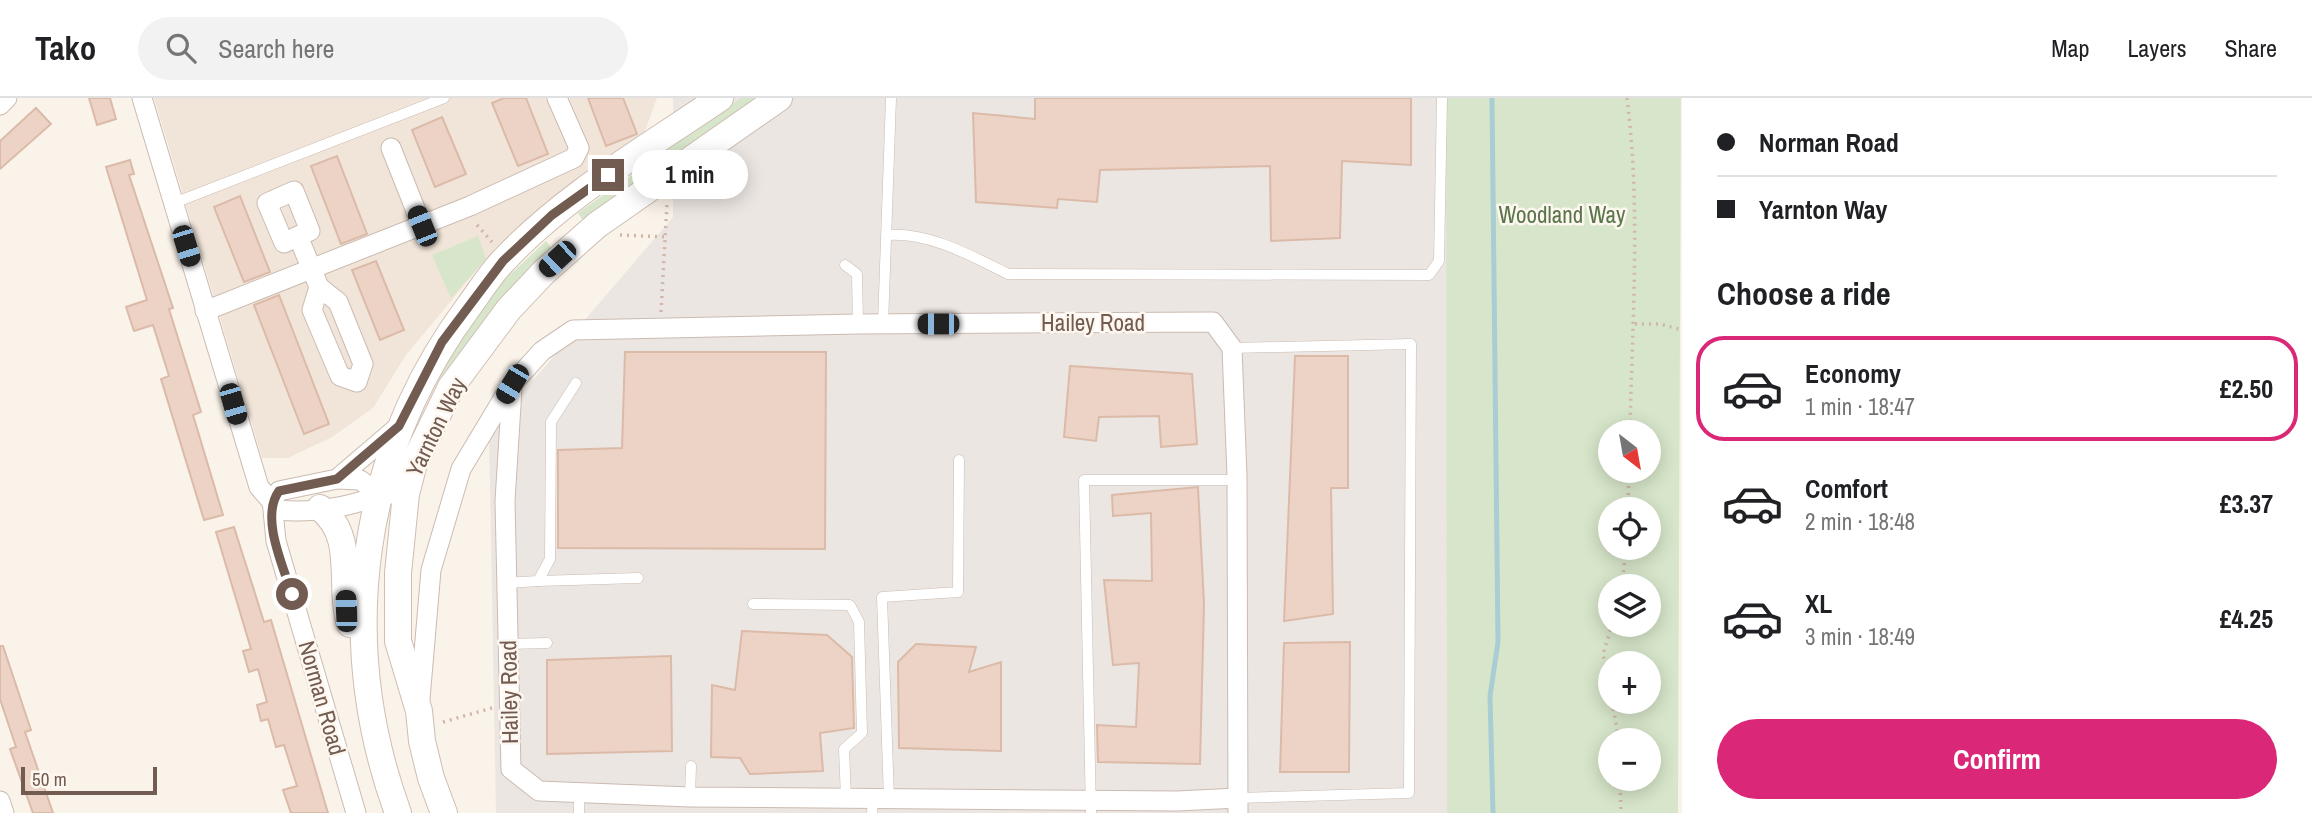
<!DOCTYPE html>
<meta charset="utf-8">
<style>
:root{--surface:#fff;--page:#f2f2f2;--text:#202124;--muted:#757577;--line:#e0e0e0;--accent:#db2777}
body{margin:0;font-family:"Archivo Narrow",sans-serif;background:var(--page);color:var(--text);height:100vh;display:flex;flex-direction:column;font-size:26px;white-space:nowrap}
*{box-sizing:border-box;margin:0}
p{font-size:23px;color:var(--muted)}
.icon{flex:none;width:38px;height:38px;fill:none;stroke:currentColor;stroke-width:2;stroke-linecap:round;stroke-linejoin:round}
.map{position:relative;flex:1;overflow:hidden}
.details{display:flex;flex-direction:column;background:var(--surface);width:630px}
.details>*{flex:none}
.hud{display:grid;align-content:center;height:154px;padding:0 35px;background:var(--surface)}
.needle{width:46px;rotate:149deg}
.controls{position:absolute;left:1598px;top:322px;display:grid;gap:14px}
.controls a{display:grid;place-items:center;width:63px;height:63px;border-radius:50%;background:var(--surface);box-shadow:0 4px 18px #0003;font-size:35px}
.scale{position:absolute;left:21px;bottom:18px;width:136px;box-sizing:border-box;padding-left:7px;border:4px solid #725b50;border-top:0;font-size:19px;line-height:24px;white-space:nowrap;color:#725b50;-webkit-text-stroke:5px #fdf7f0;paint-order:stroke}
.end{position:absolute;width:32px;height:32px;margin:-16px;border:9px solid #725b50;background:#fff;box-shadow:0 0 0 4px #fff}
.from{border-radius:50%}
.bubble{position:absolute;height:49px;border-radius:24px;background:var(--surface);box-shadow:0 4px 18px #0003;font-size:23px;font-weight:700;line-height:49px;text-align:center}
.car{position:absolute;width:21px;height:42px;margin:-21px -10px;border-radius:9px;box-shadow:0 0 5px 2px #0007;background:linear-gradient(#222 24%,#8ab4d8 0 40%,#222 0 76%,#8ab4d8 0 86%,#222 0)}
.hud b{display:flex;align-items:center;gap:24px;height:66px;font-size:26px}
.hud b+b{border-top:2px solid var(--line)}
.hud i{width:18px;height:18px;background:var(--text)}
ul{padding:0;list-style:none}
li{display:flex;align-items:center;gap:21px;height:105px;margin:0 14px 10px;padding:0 21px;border:4px solid transparent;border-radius:28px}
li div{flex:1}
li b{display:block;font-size:26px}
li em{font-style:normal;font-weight:700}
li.selected{border-color:var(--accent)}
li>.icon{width:63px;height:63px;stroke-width:1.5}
h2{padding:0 35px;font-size:32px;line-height:84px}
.primary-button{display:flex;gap:14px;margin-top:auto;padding:14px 35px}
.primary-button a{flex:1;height:80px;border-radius:42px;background:var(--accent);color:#fff;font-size:28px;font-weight:700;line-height:80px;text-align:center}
header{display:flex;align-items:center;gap:42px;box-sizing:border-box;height:98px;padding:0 35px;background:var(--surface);border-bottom:2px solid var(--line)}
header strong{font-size:33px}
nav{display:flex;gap:38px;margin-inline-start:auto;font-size:24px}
.search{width:490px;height:63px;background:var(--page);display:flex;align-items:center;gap:18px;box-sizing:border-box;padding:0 24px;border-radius:38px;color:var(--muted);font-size:26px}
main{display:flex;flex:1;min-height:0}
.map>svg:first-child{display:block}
.residential{fill:#f1e5d9}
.industrial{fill:#ece6e2}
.green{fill:#d7e6ca;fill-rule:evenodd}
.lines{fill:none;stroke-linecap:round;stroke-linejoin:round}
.stream{stroke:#a8cdd2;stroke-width:5}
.building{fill:#ecd3c5;stroke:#dcbaa8;stroke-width:2}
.lane-casing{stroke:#cbbbb1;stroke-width:11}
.street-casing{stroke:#cbbbb1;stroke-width:21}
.secondary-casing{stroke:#cfbdb2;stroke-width:28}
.path{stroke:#d1b6a8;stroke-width:3.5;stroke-dasharray:2 5;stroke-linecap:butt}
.lane{stroke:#fff;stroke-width:10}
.street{stroke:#fff;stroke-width:19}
.secondary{stroke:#fff;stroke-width:26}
.route{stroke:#725b50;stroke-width:9}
.labels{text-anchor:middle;stroke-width:5;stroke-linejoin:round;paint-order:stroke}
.park-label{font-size:23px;fill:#59764a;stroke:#fdf7f0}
.street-label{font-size:23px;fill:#725b50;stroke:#fdf7f0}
</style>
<header>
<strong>Tako</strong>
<div class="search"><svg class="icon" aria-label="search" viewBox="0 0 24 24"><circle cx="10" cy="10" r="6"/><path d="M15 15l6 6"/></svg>Search here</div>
<nav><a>Map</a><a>Layers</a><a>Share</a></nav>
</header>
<main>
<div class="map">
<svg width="1682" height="715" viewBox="0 0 1682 715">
<rect width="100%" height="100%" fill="#faf3ea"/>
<path class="residential" d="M154,0H657L643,38L545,104L486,161L406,257L373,310L332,339L288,360H262Z"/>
<path class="industrial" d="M673,0H1456L1447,715H496L489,334L673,119Z"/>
<g class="green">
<path d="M741,0H762L584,124L578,115Z"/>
<path d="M1446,0H1681L1678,715H1447ZM1610,334H1648V373H1610ZM1610,411H1648V450H1610ZM1610,488H1648V527H1610ZM1610,565H1648V604H1610ZM1610,642H1648V681H1610Z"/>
<path d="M478,138L486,161L451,200L432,157Z"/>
<path d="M546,143L553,152C500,193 466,251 422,302L483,202Z"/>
</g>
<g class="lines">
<path class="stream" d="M1492,0L1498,544L1490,598L1493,715"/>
</g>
<g class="building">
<path d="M89,0H110L116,21L97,27Z"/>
<path d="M504,0H526L548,56L518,68L492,5Z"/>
<path d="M588,0H623L637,36L606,48Z"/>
<path d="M1035,0H1411V67L1342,63L1340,140L1271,143L1270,68L1100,72L1097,104L1058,101L1057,110L976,104L973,15L1035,21Z"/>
<path d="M36,10L51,26L0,71V43Z"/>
<path d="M442,19L466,76L435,89L412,32Z"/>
<path d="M337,58L367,136L341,146L311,68Z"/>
<path d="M130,62L134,76L129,77L173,210L169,211L201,314L193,317L223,417L204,422L161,281L169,278L153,227L134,233L126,209L147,202L106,69Z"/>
<path d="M240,98L270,174L244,184L214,109Z"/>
<path d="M376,163L404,232L380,242L352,172Z"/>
<path d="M279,197L329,326L304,336L254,207Z"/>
<path d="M625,254H826L825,451L558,450V352L622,350Z"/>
<path d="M1295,258H1348V390H1331L1333,516L1284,523Z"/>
<path d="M1070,268L1192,276L1197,346L1161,349L1159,318L1099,319L1096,343L1064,339Z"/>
<path d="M1198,389L1204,506L1200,666L1098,664L1097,627L1136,629L1139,565L1113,567L1104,482L1152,483L1151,415L1113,418L1112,397Z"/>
<path d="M234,429L264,524L271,522L328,715H291L283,692L297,688L284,647L276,649L268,621L261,623L257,607L267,604L258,571L249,574L243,553L251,551L216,434Z"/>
<path d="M742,533L827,537L852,559L854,630L820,635L823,673L750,676L740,660L711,659L712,587L735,592Z"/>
<path d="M1350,544L1349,674H1280L1284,545Z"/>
<path d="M916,546L976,549L969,574L1001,564V653L899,650L898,564Z"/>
<path d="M0,548H3L31,632L25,634L53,715H33L10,651L16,649L0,601Z"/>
<path d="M671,558L672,653L547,656V562Z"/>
</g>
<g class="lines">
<defs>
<g id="lane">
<path d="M174,105L444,0"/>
<path d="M887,137C929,134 970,157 1008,176L1429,177L1439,163L1442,0"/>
<path d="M845,167L857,176L858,226"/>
<path d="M883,226L891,0"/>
<path d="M1232,250L1411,246L1409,695L1238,700"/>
<path d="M538,483L638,480"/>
<path d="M506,485L538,483L550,461L551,324L576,285"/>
<path d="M753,506L850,507L859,524L862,635L844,651L846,700"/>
<path d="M508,546L547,545"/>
<path d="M579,695V715"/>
<path d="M690,699L691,668"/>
<path d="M889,701L882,499L958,494L959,362"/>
<path d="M872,715L873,701"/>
<path d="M1091,715L1084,382H1237"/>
</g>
<g id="street">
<path d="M142,0L259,389L279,412C302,415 336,411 359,404C371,401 377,395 391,396"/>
<path d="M0,7L7,0"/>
<path d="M391,50L422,128"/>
<path d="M298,138L310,133L294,93L267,105L284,145L298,138L319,189L312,212L340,278L357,284L363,266L338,204L319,189"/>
<path d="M205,213L470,108L574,60L579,50L557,0"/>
<path d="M512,291L505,403L511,671L539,693L690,699L1177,703L1238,700"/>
<path d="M337,381L360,382L378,395"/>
<path d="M420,601L431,472L461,371L512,286L542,253L573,232L858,226L1213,224L1232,250L1237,378L1238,715"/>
<path d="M0,703L4,715"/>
<path d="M356,715L276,443L272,402L279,393L337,381L399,328"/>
</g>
<g id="secondary">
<path d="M320,410C357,438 338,487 350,526"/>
<path d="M398,715C335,542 359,356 469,208C480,193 491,175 504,162C565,97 647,50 720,0"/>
<path d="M444,715L431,680L422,643L419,613L398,543V475L406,396L414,365L451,289L509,211L544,174L597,127L779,0"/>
</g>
</defs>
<use href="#lane" class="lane-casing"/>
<use href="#street" class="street-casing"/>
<use href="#secondary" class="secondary-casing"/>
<g class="path">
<path d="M1627,0C1641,111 1632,223 1630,334"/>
<path d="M477,127L492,144"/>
<path d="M620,137L667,139"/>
<path d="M661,214L667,106"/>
<path d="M1635,226H1660L1682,232"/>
<path d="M1628,411L1629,373"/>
<path d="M1622,488L1626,450"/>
<path d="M1610,595L1603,556L1612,527"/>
<path d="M1612,604L1619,642"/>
<path d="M443,624L492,610"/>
<path d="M1620,681L1621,715"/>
</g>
<use href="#lane" class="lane"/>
<use href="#street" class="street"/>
<use href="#secondary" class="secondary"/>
</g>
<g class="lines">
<path class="route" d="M292,496C283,468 260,419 279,393L337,381L399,328L442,244L503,163L552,117L608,77"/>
</g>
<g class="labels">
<g class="park-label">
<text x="1562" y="125">Woodland Way</text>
</g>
<g class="street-label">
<text x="1093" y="233">Hailey Road</text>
<text transform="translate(436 329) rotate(-64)" y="8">Yarnton Way</text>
<text transform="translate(509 594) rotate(-91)" y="8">Hailey Road</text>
<text transform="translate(322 600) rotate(74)" y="8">Norman Road</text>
</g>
</g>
</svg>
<div class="controls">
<a><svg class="needle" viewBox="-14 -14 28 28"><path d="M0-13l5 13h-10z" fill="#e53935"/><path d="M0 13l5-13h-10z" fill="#757577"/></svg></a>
<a><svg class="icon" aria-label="locate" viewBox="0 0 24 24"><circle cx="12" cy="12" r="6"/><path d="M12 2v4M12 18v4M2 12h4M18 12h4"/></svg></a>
<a><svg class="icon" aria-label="layers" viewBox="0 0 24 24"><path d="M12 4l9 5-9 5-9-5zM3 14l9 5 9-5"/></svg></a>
<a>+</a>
<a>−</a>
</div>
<div class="scale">50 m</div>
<i class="end from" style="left:292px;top:496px"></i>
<i class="end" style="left:608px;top:77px"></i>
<div class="bubble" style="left:632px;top:52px;width:116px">1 min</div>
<i class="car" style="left:422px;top:128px;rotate:338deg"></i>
<i class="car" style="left:186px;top:148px;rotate:163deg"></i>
<i class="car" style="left:557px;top:161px;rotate:227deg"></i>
<i class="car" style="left:938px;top:226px;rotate:270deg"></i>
<i class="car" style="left:512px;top:286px;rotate:211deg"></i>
<i class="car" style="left:233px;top:306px;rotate:164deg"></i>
<i class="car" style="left:346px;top:513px;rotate:358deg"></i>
</div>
<section class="details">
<div class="hud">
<b><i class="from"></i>Norman Road</b>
<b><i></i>Yarnton Way</b>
</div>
<h2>Choose a ride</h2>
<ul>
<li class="selected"><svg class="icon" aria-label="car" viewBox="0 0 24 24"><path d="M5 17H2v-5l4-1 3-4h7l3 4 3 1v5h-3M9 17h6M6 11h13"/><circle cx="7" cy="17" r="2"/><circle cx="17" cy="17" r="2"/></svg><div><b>Economy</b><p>1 min · 18:47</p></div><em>£2.50</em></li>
<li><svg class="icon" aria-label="car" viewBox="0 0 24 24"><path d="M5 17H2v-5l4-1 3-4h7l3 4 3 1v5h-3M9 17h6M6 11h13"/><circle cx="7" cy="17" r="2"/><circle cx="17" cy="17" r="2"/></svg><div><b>Comfort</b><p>2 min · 18:48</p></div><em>£3.37</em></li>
<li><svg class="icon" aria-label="car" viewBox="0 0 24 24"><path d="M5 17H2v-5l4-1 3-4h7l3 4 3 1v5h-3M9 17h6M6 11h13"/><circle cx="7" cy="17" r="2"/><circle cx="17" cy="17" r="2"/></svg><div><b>XL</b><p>3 min · 18:49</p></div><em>£4.25</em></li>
</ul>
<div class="primary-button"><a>Confirm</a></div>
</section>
</main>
